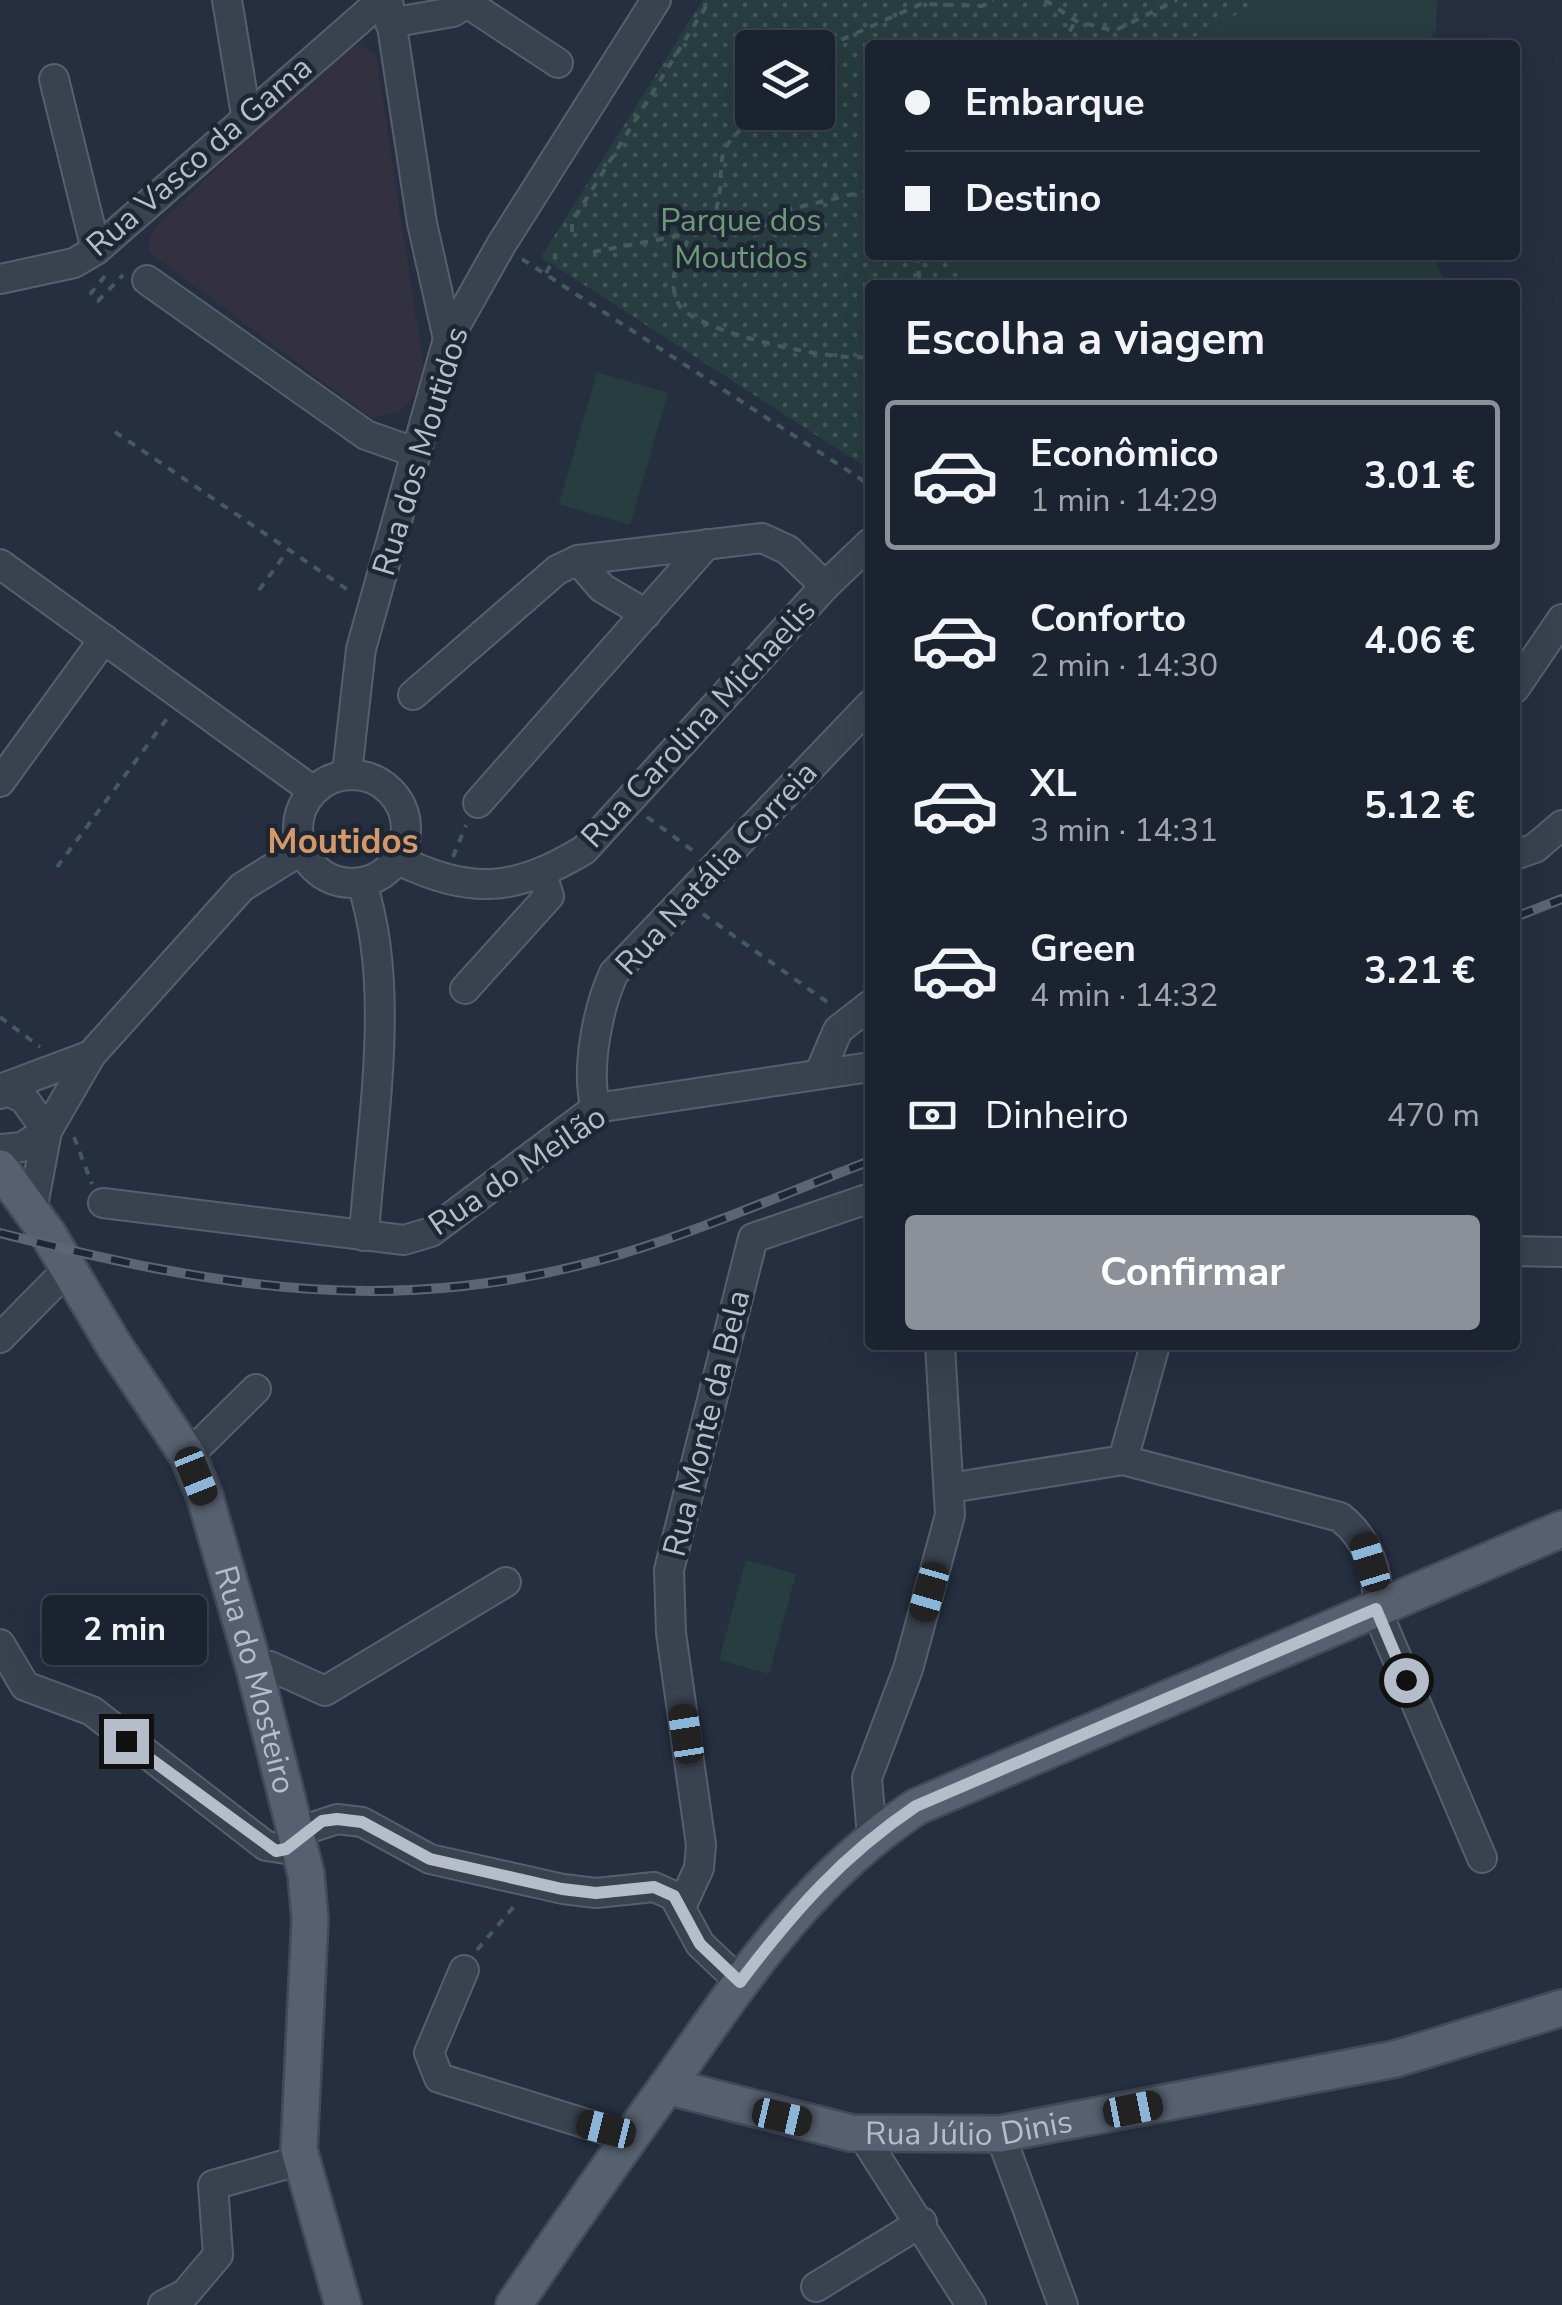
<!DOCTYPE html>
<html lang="pt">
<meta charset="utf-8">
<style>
:root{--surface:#1c2330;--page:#252b38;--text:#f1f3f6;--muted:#a0a4ab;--line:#3a404c;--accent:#8c9099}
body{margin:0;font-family:"Nunito Sans",sans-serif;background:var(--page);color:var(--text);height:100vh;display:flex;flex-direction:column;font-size:38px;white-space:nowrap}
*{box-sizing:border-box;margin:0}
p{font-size:32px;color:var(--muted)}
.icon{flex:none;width:55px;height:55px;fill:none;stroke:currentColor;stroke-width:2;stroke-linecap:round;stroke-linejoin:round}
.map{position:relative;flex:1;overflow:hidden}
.panel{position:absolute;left:865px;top:280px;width:655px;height:1070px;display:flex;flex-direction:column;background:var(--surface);border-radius:10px;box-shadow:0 10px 40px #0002,0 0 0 2px var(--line)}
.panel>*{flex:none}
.banner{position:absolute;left:865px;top:40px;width:655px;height:220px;border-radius:10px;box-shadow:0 10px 40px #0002,0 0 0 2px var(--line);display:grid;align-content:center;height:220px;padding:0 40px;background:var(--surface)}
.buttons{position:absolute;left:735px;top:30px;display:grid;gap:20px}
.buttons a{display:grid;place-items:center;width:100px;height:100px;border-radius:10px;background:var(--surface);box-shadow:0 10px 40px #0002,0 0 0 2px var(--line);font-size:50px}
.end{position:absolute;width:45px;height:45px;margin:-22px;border:12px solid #b5bdca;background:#111;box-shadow:0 0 0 5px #111}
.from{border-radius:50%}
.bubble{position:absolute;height:70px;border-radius:10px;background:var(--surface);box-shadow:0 10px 40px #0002,0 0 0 2px var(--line);font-size:32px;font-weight:700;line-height:70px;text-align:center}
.car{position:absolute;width:30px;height:60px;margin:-30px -15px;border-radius:12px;box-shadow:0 0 8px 2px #0007;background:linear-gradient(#222 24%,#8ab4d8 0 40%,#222 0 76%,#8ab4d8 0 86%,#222 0)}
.banner b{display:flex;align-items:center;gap:35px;height:95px;font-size:38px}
.banner b+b{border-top:2px solid var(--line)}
.banner i{width:25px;height:25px;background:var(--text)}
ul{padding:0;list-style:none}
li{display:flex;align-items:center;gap:30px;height:150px;margin:0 20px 15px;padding:0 20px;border:5px solid transparent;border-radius:10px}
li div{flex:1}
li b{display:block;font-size:38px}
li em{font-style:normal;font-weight:700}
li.current{border-color:var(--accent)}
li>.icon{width:90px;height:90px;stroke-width:1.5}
h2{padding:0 40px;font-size:45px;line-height:120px}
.pay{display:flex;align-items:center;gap:25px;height:110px;padding:0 40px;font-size:38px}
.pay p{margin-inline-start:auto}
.button{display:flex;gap:20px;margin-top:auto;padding:20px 40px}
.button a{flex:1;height:115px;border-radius:10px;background:var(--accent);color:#fff;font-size:40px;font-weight:700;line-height:115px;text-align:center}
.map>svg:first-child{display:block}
.medical{fill:#333140}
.grass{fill:#273d40}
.park{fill:url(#park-dots);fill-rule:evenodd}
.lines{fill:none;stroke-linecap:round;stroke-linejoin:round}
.minor-casing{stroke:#575f6d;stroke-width:32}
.major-casing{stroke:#424a58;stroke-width:40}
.path{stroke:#455a5d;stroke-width:4;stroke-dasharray:8 8;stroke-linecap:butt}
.minor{stroke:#39424f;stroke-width:28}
.major{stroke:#57606f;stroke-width:35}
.rail-casing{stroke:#5b6576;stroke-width:10}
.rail{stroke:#1e2634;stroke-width:6;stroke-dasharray:19;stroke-linecap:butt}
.route{stroke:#b5bdca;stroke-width:12}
.labels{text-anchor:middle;stroke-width:9;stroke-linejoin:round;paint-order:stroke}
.street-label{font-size:32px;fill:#b5bdca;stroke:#1e2634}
.park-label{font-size:32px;fill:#6c9b78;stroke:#1e2634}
.neighbourhood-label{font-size:35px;font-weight:bold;fill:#d69864;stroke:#1e2634}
</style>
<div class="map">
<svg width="1562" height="2305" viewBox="0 0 1562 2305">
<defs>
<pattern id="park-dots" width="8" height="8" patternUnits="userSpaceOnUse" patternTransform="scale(2.5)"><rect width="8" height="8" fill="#273d40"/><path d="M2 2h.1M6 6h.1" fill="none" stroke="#44575a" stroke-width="1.8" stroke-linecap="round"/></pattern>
</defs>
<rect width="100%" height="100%" fill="#252f40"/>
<path class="medical" d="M360,45L376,55L424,369L414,395L402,410L383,416L370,417L149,252V238L156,227L344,47Z"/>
<g class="grass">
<path d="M1264,0H1437L1436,29L1426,45H1179Z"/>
<path d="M955,255H1433L1446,285H963Z"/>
<path d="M597,372L668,393L630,525L559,504Z"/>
<path d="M746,1560L796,1574L769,1674L719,1660Z"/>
</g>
<path class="park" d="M703,0H1264L1179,45H870V255H955L963,285H870V470L541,257ZM752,48H818V112H752Z"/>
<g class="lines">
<defs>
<g id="minor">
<path d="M227,0L246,115"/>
<path d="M388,0L422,223L448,339"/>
<path d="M470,5L558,63"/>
<path d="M390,23L453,12L471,0"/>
<path d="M54,79L96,250"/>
<path d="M0,279L74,263L96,250L382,0"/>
<path d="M147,280L366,435L417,453"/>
<path d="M578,560L602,588L646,614"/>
<path d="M0,564L312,790"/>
<path d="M1515,688L1562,619"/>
<path d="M413,695L557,570L578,560L762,538L788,550L825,586"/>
<path d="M347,773L361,649L448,339L501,245L656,0"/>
<circle cx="352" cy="829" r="54"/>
<path d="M0,782L104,639"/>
<path d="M478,803L707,544"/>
<path d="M1515,855L1535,848L1562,825"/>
<path d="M398,860C472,895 514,892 584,850L825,586L870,543"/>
<path d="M362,884C397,990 371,1125 364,1236"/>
<path d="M465,989L549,896L542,875"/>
<path d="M820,1072L838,1030L870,1005"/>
<path d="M0,1089L91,1055"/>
<path d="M0,1094L4,1089L24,1099L47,1131"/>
<path d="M596,1108C585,1071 598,1007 614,973L870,705"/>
<path d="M0,1149L22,1147L47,1131"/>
<path d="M103,1203L404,1240L431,1232L596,1108L870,1067"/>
<path d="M32,1211L47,1131L91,1055L242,887L302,850"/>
<path d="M1515,1251L1562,1252"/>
<path d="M0,1338L68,1269"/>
<path d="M188,1456L256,1389"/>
<path d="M1123,1460L1155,1345"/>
<path d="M950,1488L1123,1460L1340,1517C1367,1538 1381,1574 1376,1609L1482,1858"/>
<path d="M0,1644L25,1686L92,1711L266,1846L286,1849L307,1829L337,1819L362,1822L430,1859L563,1889L596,1893L654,1887L674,1896L700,1944L740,1982"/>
<path d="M255,1671L270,1666L325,1691L506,1582"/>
<path d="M872,1836L867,1778L908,1669L950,1515L940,1345"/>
<path d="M682,1905L699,1868L701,1845L671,1633L669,1570L753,1238L870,1198"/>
<path d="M464,1970L429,2053L439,2078L629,2137"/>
<path d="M861,2133L971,2305"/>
<path d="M1000,2134L1063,2305"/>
<path d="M816,2287L922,2222"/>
<path d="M163,2305L185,2294L218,2255L213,2185L301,2160"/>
</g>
<g id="major">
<path id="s1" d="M0,1168L48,1234L115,1347L188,1456L205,1497L255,1671L306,1874L310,1919L299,2150L343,2305"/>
<path id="s2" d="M667,2086L851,2133L1000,2134L1395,2059L1562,2008"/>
<path d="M514,2305C566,2228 620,2151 675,2075C747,1972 810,1878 916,1807L1562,1529"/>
</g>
</defs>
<use href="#minor" class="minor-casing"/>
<use href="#major" class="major-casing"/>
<g class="path">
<path d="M1045,0L1076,21L1114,31L1177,0"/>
<path d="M1061,45L1076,21"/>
<path d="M818,59L823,48L921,4L982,6L993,0"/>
<path d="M870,190L692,233C680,255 665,280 679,305C695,332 840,364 870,356"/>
<path d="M711,225C735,165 697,155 765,112"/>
<path d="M572,232V222L710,0"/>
<path d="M593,252L692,233"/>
<path d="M917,255L920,285"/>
<path d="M522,259L870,485"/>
<path d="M546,273L556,256"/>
<path d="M105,276L91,293L98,301L123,275"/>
<path d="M115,432L351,592"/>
<path d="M259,590L286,553"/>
<path d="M647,817L696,853"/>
<path d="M453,857L466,825"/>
<path d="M57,867L169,716"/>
<path d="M703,914L830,1004"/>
<path d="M0,1017L40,1047"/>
<path d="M74,1137L92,1184"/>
<path d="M477,1950L516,1904"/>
</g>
<use href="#minor" class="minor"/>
<use href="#major" class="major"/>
<defs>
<g id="rail">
<path d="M1515,917L1562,899"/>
<path d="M0,1233C218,1288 399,1320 621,1254C705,1229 788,1192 870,1161"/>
</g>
</defs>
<use href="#rail" class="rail-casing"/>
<use href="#rail" class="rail"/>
</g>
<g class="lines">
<path class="route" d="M126,1741L276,1851L286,1849L322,1821L337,1819L362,1822L430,1859L562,1889L596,1893L654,1887L674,1896L700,1944L740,1982C794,1911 842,1856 916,1806L1376,1609L1406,1680"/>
</g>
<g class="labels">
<g class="street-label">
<text transform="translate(199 156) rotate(-41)" y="11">Rua Vasco da Gama</text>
<text transform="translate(420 451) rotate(-73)" y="11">Rua dos Moutidos</text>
<text transform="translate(698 723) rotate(-47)" y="11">Rua Carolina Michaelis</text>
<text transform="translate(716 868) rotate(-47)" y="11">Rua Natália Correia</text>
<text transform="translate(517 1170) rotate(-34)" y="11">Rua do Meilão</text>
<text transform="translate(706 1423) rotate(-76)" y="11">Rua Monte da Bela</text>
<text dy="11" stroke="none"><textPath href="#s1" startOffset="578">Rua do Mosteiro</textPath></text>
<text dy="11" stroke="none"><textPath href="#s2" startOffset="308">Rua Júlio Dinis</textPath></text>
</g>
<g class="park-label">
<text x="741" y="231">Parque dos<tspan x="741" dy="37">Moutidos</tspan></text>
</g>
<g class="neighbourhood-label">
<text x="343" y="853">Moutidos</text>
</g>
</g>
</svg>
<div class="buttons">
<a><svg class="icon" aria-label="layers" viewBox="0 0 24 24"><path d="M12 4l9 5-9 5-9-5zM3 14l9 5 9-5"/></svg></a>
</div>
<i class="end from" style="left:1406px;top:1680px"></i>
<i class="end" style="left:126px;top:1741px"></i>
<div class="bubble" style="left:42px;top:1595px;width:165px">2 min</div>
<i class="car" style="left:196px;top:1476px;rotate:158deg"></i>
<i class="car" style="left:1370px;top:1562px;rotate:343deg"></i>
<i class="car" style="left:929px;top:1592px;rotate:196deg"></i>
<i class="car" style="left:686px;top:1734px;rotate:351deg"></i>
<i class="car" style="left:1133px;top:2109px;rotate:79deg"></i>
<i class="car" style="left:782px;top:2117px;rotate:103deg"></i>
<i class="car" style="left:606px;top:2129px;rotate:284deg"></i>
<div class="banner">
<b><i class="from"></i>Embarque</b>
<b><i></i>Destino</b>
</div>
<section class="panel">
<h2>Escolha a viagem</h2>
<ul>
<li class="current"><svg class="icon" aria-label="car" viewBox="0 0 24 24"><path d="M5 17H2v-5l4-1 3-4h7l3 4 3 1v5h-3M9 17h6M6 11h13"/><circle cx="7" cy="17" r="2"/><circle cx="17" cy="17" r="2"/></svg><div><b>Econômico</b><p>1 min · 14:29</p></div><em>3.01 €</em></li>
<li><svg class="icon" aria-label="car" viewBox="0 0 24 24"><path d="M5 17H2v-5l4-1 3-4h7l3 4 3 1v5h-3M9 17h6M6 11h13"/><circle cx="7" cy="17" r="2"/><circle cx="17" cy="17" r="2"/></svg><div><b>Conforto</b><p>2 min · 14:30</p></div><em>4.06 €</em></li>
<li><svg class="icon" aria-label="car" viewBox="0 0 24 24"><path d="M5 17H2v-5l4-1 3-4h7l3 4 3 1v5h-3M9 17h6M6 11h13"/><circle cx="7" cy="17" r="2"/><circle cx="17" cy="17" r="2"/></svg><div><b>XL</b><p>3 min · 14:31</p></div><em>5.12 €</em></li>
<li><svg class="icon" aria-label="car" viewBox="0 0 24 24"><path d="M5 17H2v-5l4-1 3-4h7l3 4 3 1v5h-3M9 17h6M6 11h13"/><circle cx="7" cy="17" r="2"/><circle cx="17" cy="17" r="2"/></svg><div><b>Green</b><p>4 min · 14:32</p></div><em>3.21 €</em></li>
</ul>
<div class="pay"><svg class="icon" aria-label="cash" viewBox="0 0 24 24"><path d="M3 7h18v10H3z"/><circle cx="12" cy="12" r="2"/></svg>Dinheiro<p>470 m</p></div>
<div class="button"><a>Confirmar</a></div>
</section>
</div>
